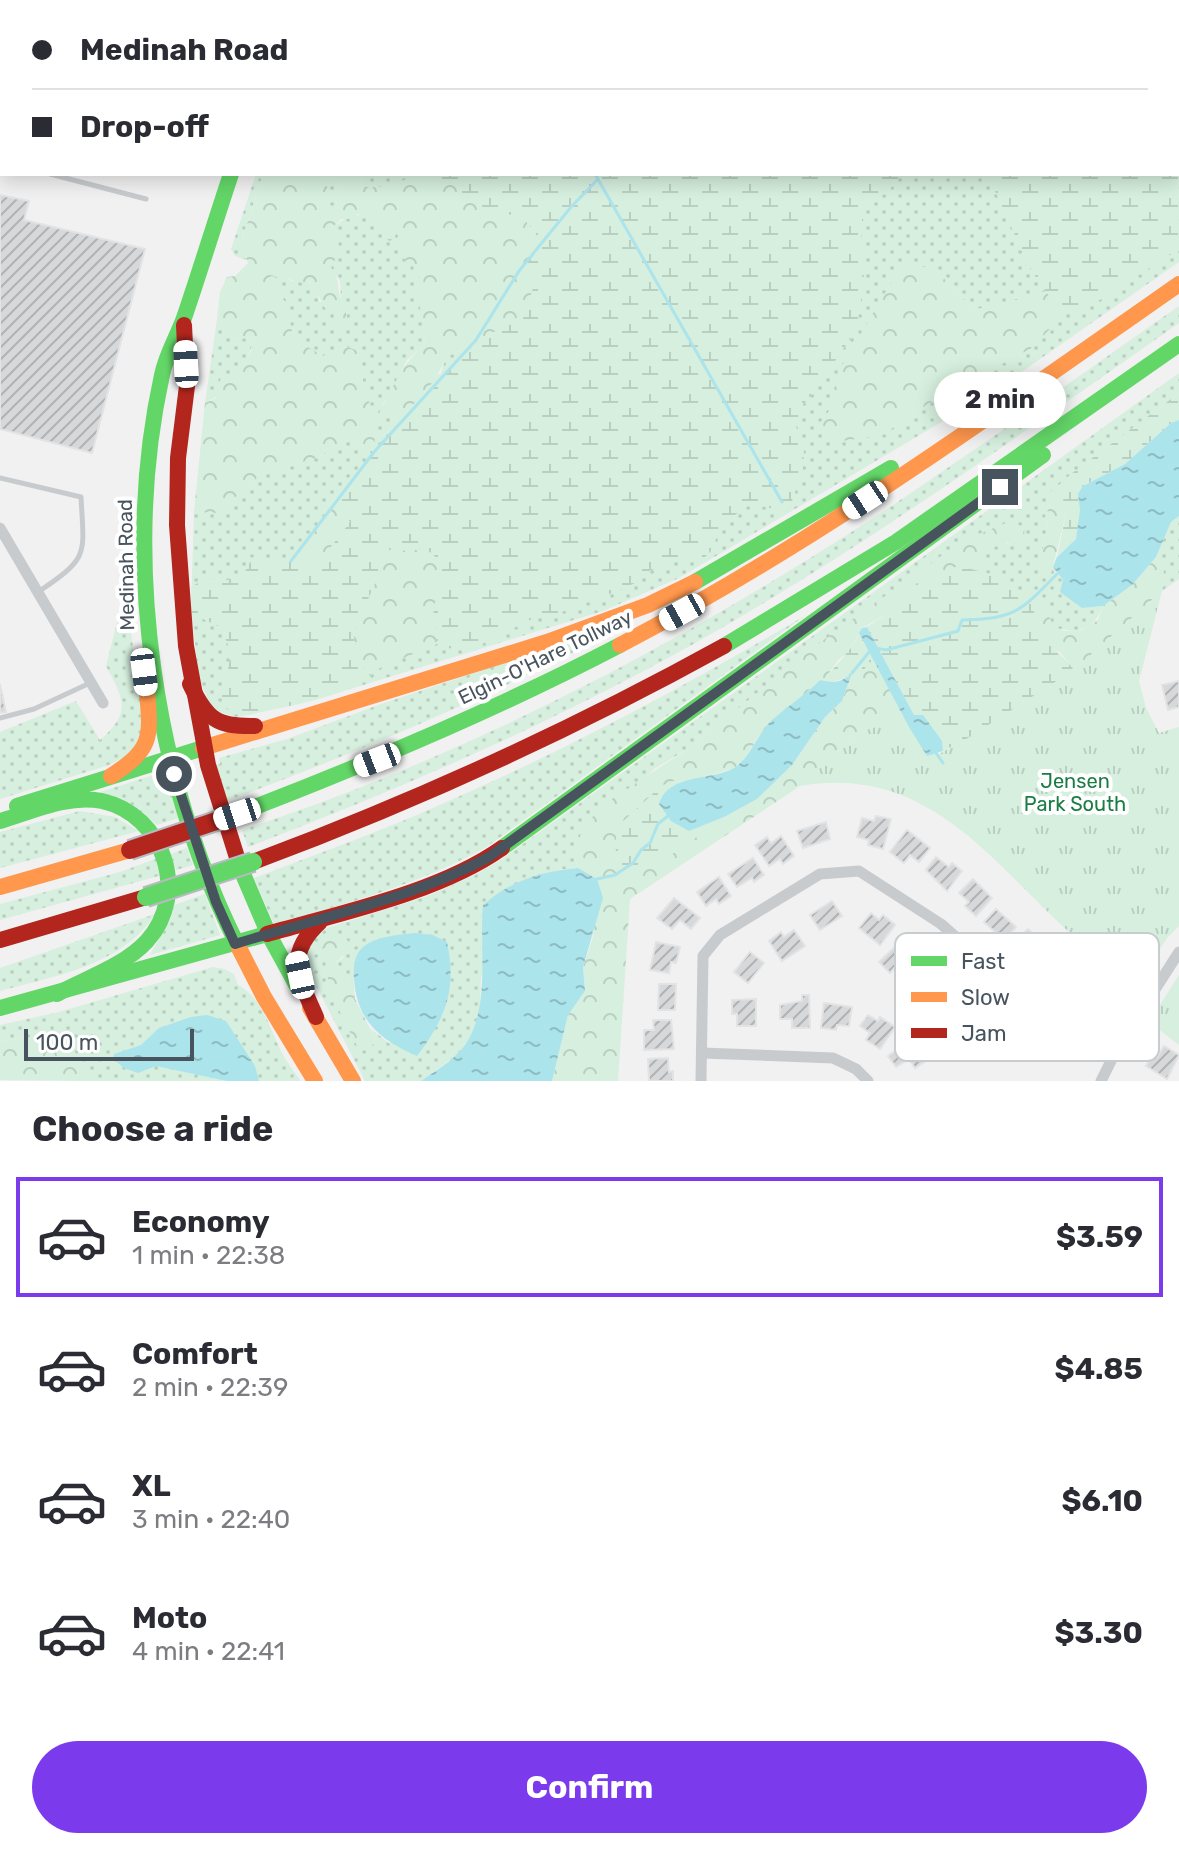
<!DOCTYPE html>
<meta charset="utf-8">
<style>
:root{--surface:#fff;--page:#f2f2f3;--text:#2b2b33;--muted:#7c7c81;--line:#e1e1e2;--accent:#7c3aed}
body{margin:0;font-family:Rubik,sans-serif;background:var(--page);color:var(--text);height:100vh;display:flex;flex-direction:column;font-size:30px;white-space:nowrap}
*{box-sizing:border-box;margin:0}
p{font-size:26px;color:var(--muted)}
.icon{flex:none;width:44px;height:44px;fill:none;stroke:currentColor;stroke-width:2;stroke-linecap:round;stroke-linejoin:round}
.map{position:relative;height:1081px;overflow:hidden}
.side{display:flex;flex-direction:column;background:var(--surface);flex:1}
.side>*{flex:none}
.banner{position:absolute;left:0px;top:0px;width:1180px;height:176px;box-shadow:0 4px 20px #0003;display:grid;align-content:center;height:176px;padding:0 32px;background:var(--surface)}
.scale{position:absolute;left:24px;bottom:20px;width:170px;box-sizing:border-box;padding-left:8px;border:4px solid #48545d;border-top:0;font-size:22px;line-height:28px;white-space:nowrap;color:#48545d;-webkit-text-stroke:6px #fff;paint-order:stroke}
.end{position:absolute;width:36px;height:36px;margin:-18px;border:10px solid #48545d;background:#fff;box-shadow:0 0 0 4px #fff}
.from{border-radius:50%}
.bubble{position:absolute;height:56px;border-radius:28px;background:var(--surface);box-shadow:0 4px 20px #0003;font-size:26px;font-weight:700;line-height:56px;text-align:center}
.car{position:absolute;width:24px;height:48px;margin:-24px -12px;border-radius:10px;box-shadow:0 0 6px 2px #0007;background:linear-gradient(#fff 24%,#345 0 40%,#fff 0 76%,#345 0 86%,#fff 0)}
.banner b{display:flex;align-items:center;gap:28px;height:76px;font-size:30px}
.banner b+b{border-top:2px solid var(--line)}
.banner i{width:20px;height:20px;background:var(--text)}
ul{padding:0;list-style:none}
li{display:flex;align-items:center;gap:24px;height:120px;margin:0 16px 12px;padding:0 16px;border:4px solid transparent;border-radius:0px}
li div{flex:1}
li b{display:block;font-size:30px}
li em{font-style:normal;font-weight:700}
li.selected{border-color:var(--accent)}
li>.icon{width:72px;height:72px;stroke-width:1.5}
h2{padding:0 32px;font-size:36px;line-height:96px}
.action{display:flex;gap:16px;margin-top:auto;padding:16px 32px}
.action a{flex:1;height:92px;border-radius:48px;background:var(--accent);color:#fff;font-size:32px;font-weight:700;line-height:92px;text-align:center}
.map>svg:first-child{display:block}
.grass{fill:url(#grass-dots);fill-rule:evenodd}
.forest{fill:url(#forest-crowns)}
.wetland{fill:url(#wetland-marsh)}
.park{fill:url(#park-tufts)}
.water{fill:url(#water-ripples)}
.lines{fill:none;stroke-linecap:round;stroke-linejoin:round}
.stream{stroke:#ace4ec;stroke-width:3}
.building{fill:url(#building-hatch);stroke:#e2e3e4;stroke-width:2}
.lane{stroke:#c8cbcd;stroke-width:5}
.street{stroke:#c8cbcd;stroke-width:11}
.fast{stroke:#63d668;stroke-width:16}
.slow{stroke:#ff974d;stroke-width:16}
.jam{stroke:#b3261e;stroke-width:16}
.fast-bridge-casing{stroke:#b6bbc0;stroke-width:22;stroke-linecap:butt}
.jam-bridge-casing{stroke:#b6bbc0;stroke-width:22;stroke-linecap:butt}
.fast-bridge{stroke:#63d668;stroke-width:18}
.jam-bridge{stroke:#b3261e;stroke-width:18}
.route{stroke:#48545d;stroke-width:10}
.labels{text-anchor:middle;stroke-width:8;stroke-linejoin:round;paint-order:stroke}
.street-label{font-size:20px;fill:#48545d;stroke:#fff}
.park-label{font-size:20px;fill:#197d44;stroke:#fff}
.key{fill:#fff;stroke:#c8ccce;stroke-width:2}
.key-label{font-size:22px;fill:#48545d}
</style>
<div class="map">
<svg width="1179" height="1081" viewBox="0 0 1179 1081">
<defs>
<pattern id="grass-dots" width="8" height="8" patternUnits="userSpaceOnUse" patternTransform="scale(2)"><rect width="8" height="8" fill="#d6efde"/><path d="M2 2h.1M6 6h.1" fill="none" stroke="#b9cfc1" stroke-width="1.8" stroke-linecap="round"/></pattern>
<pattern id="forest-crowns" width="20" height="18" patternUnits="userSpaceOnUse" patternTransform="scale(2)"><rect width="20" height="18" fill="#d6efde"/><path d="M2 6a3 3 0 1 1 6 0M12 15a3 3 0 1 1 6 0" fill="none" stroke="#b9cfc1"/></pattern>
<pattern id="wetland-marsh" width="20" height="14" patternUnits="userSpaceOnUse" patternTransform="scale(2)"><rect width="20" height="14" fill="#d6efde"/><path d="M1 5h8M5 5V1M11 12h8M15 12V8" fill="none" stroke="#b9cfc1"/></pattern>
<pattern id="park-tufts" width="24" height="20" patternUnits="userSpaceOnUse" patternTransform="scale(2)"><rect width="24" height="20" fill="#d6efde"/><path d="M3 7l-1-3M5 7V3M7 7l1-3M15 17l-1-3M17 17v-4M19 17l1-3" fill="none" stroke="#b9cfc1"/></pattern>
<pattern id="water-ripples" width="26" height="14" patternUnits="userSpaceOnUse" patternTransform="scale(2)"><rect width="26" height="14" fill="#ace4ec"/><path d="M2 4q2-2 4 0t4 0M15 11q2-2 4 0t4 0" fill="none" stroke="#8ebbc2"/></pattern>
<pattern id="building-hatch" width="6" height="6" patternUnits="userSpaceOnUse" patternTransform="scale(2)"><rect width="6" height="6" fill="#d7d8d9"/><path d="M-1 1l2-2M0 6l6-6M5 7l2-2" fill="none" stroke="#b0b2b3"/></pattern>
</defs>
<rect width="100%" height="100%" fill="#f1f1f1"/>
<g class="grass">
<path d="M1178,67L1179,262L997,389L679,578L603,611L344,691L248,715L236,717L217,711L211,706L199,679L191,609L194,512L218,513L260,475L316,458L347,440L374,452L375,421L363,385L361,352L345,346L323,356L294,339L283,296L269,275L284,273L291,281H308L317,289L319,301L333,310L335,317L347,318L341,299L340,281L330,267L338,242L330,230C345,216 355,213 375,215L384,238L397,229L404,237L425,280C417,301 424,321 425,344L407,360L389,396L380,407L441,373L446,357L523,319L427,174H1178ZM901,266L934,268L974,310L1046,292L931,402L882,435L817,430L833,405Z"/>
<path d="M256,174H263L241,242L247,260L235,256L231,249Z"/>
<path d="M325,174H335L339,192L336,204L340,210L331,217Z"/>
<path d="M362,174H410V177C395,187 378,189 361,186Z"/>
<path d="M1179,306V323C1040,420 903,520 757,607C596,704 423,780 248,847L242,830C456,760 661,654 850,533C962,461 1070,382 1179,306Z"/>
<path d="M217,319L232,339L245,338L253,342C248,365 227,393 205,403Z"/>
<path d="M1179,373V393L1047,495L1050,505L1044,520L1048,523L1039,570L1045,577L1050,574L1053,567L1082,608L1103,606C1088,645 1059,627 1028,621L1074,670L970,737L943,751L942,741L867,627L1003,541L1010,545L1013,521L970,538L822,641L689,748L654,769L573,852L578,868L557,870L481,977L480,1010L472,1035L457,1055L421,1081H365L306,966V954L309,944L327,928L428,896L477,874L502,859ZM381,938L390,1044L371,1029L377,1042L360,1052L322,942L344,957L335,964L345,972L355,999C353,965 349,956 381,938Z"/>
<path d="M1179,516V579L1162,591L1164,564L1156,557L1171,522Z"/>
<path d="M125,591L144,723L139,746L127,756L109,765L0,799V732L76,701L100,740C132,712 124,700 106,666Z"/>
<path d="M806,615L488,846C422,884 348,902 276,925L273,922L254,878C320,853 387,829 451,800C574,746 691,683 806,615Z"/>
<path d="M610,628L611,633C487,698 358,752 227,801L215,765L220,764L219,758L287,739L381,704Z"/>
<path d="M157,774L168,782L178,818L157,825L128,802L97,793Z"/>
<path d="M80,811L115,817L139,831L0,868V832Z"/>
<path d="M187,848L193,865L176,870L171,854Z"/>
<path d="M158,858L162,875L0,920V904L120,872Z"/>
<path d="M205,894L220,935L150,955L172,916L174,905Z"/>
<path d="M155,914C123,965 55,976 0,991V968Z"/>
<path d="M213,967L224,969L234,974L238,985C265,999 271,1036 286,1060C290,1067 296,1074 301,1081H90L65,1034L0,1041V1025L59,1012Z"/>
</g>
<g class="forest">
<path d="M263,174H325L332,216L340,210L336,204L339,192L335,174H362L361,186C378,189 395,187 409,177L410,174H427L456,186L461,193L483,207L528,212L536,231L535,282L523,319L446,357C439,378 404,427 379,416C380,406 386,402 390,393C400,372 408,359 425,344C424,324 418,305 418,286L424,280L413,274L414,262L405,260L399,251L404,237L397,230L395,237L390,241L384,238L375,216L357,214L351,219H341L330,230L338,242L340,251L331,267C341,283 336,283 341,299C342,305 346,310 347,318L341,326L332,327L331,323L335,317L333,310L327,311C319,300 318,290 309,281C298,284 292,282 284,274L278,277L270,276L283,296L294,339L323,356L345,346L361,352L363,385L376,421L374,452L347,440L316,458L260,475L218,513L194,512L205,403L216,398L221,377L235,378L251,352L253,342L245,338L232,339L217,319L220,292L227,277L235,276L248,263L241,243Z"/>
<path d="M901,266L934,268L974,310L1046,291L1063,316L1030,349L931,402L882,435L842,441L816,430L833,405L838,372Z"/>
<path d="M1060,484L1066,514L1051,574L1045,577L1039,570L1048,523L1044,520L1050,505L1046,495Z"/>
<path d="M336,504L351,522L318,564L291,561Z"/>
<path d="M1013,520L1024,529L1025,541L1015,546L1003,541L985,554L982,571L958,567L918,582L891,612L862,628L848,653L839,659L823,681L820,680L762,732L744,759L733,769L685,782L673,781L617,827L726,816L757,799L792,765L825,717L842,701L852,673L869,662L877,665L907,719L886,717L876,727L860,732L800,786L630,899L618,1081H552L568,1015L585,991L583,967L593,937L597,879L578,868L573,852L586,823L612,799L689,748L822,641L941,556L970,538Z"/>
<path d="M394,547L409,552L424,547L439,560L440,594L433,607L437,644L373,671L363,667L360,661L353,634L379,574L381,556Z"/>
<path d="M1156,557L1164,564L1162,591L1074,670L1061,653L1042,642L1028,622L1042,599L1053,626L1064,631L1082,630L1098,620L1103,606L1132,585Z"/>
<path d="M341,934L352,945L335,964L345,972L355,999L377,1042L360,1052L330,992L322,942Z"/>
<path d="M66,1034L90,1081L0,1080V1041Z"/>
</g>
<g class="wetland">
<path d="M493,0H1146L1147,2H494Z"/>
<path d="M1178,67L1179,249L1102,299L1063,316L1029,267L992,184L983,174H1178Z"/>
<path d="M427,174H902L887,193L869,201L861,227L864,281L856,330L816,389L800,408L796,426L804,450L803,468L790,507L784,511L751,504L720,525L713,549L705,557L692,562H674L646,572L635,583L615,592L551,616L536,617L476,647L452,649L437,644L433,607L440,594L439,560L424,547L409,552L394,547L381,556L379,574L353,634L360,661L363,667L373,671C358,696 277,708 248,715C204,710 228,685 230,657C231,648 224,636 220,627L192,614L191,587L210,576L218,583L243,575L253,557L318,564L350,522L336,504L374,452L476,340L523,319L535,282L519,271L535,252L536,231L527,224V213L485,217L483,207L461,193L456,186Z"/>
<path d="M1179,393V420L1171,423L1125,464L1083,486C1077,502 1083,526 1076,538C1072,544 1062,551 1057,557L1066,514L1060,484L1071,474Z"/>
<path d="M958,566L1004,577L1019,592L1035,591L1042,599L1028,622C1043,643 1059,650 1074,670L970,737L943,751L942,741L914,715L867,627L891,612L918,582Z"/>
<path d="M859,633L877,665L869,662L863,671C847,674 841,684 823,681C834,666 854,649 859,633Z"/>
<path d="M673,781L685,782L673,787L689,831L726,816L674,853L637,872L623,868L615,848L617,827L661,786Z"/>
</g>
<g class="park">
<path d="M1162,591L1139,681L1146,708L1159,733L1179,727V926L1168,937L1136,983C1120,970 1101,960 1086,947C997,872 935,763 800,786L860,732L876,727L886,716L907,719L909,727L937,755L970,737L1074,670Z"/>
<path d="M1179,975V1045L1149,1022Z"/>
</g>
<g class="water">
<path d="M1179,420V516L1171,522L1156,557L1132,585L1103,606L1082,608L1060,592L1063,580L1053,567L1057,557L1076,539L1080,510L1078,494L1083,486L1125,464L1171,423Z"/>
<path d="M867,627L914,715H923L942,741L943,751L927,756L909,727L859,633L862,628Z"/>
<path d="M852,673L842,701L825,717L792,765L757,799L726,816L689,831L671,821L659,804C668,773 712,781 734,768C751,757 758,733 772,720C788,706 805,695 820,680C834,683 841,683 852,673Z"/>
<path d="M578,868L597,879L603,898L583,967L585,991L568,1015L552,1081H421C432,1073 446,1065 456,1055C493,1022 479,951 483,905C509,881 543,871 578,868Z"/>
<path d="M415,933L433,935L447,942C457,990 446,1017 417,1056C380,1040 357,1021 354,979C353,970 354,956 361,949C374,936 398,935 415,933Z"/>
<path d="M207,1015L226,1021L255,1066L259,1081H227L156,1066L138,1073L124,1068L113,1059L114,1054L141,1045L159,1028L191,1017Z"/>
</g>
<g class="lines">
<g class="stream">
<path d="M493,0L494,2"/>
<path d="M595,174L782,502"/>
<path d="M291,561L374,452L476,340L519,271L571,207L598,179"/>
<path d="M875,648L886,650L958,631L962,620C1015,619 1021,611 1057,574"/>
<path d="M852,673L870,651"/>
<path d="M936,753L943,763"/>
<path d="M597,879L615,875L633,863L641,850L650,843L658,824L668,816"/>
</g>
</g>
<g class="building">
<path d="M0,0H120L2,2V23Z"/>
<path d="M0,195L29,201L24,220L145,249L92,453L0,429Z"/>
<path d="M1179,681V707L1168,710L1162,685Z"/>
<path d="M0,684L6,712L0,713Z"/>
<path d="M876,816L891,819L883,849L868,845L869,840L857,837L862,818L874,821Z"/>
<path d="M826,822L830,839L803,848L797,831Z"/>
<path d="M907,830L930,848L919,862L910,855L904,863L890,852Z"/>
<path d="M781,836L794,856L783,864L780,859L769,866L755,845L767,837L771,843Z"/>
<path d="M936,857L949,867L952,863L962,871L947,891L926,870Z"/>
<path d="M753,858L764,875L754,882L752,878L737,887L728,874Z"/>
<path d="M719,877L731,896L719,904L716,899L706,906L697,892Z"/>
<path d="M973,879L992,898L976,916L965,906L969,902L959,893Z"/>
<path d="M674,898L700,918L691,929L680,920L672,929L657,918Z"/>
<path d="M832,901L842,916L820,930L810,915Z"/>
<path d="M996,909L1016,927L1004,940L984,922Z"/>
<path d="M871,913L879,920L883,915L895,925L880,945L859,928Z"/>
<path d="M1028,929L1047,949L1030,965L1020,955L1023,952L1014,942Z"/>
<path d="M794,930L805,946L782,961L769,941L781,932L784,937Z"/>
<path d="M918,940L928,950L905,973L897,965L890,973L879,962L899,943L907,951Z"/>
<path d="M656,942L680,947L676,963L671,962L669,973L650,970Z"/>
<path d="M750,952L764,963L748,983L734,972Z"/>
<path d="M659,984H676L675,1010H658Z"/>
<path d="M802,995H809L810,1028H792V1019H780V1005L802,1001Z"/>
<path d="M756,999V1026H737V1014H732V1000Z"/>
<path d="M824,1003L852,1007L849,1026L837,1025L836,1030L821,1028Z"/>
<path d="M868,1015L878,1021L880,1017L895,1027L880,1049L866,1040L870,1033L860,1026Z"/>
<path d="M653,1020H671L674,1049L644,1050V1030H654Z"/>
<path d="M915,1037L930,1058L915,1068L909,1059L896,1067L888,1056Z"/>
<path d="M1164,1046L1179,1055L1167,1079L1146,1066L1153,1054L1157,1057Z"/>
<path d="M668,1058L669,1072L673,1071V1081H649L648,1059Z"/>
</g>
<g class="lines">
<g class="lane">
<path d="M156,2L159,0"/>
<path d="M0,108L2,107"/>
<path d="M50,174L146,199"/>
<path d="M0,478L81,497C84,556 90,557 38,592"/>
<path d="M0,718L34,709L90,683"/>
</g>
<g class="street">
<path d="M213,2L216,0"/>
<path d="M0,153L2,152"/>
<path d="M0,528L103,703"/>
<path d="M702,1053L833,1058L856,1069L868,1081"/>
<path d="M701,1081L703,956L720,935L820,874L859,871L941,924L1030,1002L1117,1049"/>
<path d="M1101,1081L1117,1049L1179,952"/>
</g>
<g class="fast">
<path d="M290,2L291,0"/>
<path d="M231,174C215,222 200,271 184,318C177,337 166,355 162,375C121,561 154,779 239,948"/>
<path d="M695,582L891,468"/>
<path d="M724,646L896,542L1179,344"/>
<path d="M17,806L203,748"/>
<path d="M237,814C367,764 496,710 620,645"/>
<path d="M0,821C31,812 68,794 102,801C164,815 190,893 147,941C124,966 86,978 57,994"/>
<path d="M502,848L1043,455"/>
<path d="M240,867L269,935L298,988"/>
<path d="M0,1008L267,934"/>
</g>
<g class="slow">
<path d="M620,645C817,542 997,411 1179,284"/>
<path d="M203,748L547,642L648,605L695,582"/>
<path d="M111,776C150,750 152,740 147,694"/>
<path d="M0,887L130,850"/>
<path d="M239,948L264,997L315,1081"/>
<path d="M310,1008L353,1081"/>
</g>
<g class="jam">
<path d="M184,325L187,386L178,458L177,525L186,646L208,765L240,867"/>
<path d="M190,684C207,719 216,727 255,726"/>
<path d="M253,862C416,801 572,730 724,646"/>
<path d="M267,934C341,913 440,892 502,848"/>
<path d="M0,940L146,897"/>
<path d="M316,1017C299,978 284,955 320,922"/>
</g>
<defs>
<path id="fast-bridge" d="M146,897L253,862"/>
<path id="jam-bridge" d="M130,850L237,814"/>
</defs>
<use href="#fast-bridge" class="fast-bridge-casing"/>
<use href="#jam-bridge" class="jam-bridge-casing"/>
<use href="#fast-bridge" class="fast-bridge"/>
<use href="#jam-bridge" class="jam-bridge"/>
</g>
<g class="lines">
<path class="route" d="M174,774L216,902L235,944C321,917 409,900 489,857L1000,487"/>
</g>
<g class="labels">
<g class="street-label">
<text transform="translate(126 565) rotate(-91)" y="7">Medinah Road</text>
<text transform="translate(545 657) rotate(-26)" y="7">Elgin-O'Hare Tollway</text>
</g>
<g class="park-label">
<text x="1075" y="788">Jensen<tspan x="1075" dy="23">Park South</tspan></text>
</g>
</g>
<rect x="895" y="933" width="264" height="128" rx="12" class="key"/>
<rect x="911" y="956" width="36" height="10" fill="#63d668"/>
<rect x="911" y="992" width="36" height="10" fill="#ff974d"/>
<rect x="911" y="1028" width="36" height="10" fill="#b3261e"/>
<g class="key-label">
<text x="961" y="969">Fast</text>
<text x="961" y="1005">Slow</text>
<text x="961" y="1041">Jam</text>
</g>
</svg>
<div class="scale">100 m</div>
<i class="end from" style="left:174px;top:774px"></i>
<i class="end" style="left:1000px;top:487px"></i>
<div class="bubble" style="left:934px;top:372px;width:132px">2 min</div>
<i class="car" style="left:186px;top:364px;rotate:357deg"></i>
<i class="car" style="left:865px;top:500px;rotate:237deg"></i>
<i class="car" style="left:682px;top:612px;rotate:241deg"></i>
<i class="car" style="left:144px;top:672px;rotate:173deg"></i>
<i class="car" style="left:377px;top:760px;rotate:249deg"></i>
<i class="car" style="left:237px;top:814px;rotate:252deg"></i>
<i class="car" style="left:300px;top:975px;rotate:348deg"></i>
<div class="banner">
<b><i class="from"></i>Medinah Road</b>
<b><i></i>Drop-off</b>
</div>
</div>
<section class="side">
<h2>Choose a ride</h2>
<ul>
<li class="selected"><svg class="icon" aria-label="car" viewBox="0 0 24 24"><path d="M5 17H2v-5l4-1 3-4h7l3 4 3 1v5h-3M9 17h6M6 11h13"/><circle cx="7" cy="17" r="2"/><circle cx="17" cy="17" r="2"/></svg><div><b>Economy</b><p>1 min · 22:38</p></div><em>$3.59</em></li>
<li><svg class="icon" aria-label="car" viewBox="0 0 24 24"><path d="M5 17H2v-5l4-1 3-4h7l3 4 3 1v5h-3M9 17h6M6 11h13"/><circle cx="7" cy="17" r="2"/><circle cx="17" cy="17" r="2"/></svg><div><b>Comfort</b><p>2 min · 22:39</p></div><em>$4.85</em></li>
<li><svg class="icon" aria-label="car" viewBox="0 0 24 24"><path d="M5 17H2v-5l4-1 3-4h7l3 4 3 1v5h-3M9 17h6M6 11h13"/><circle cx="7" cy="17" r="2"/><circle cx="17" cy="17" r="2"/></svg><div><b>XL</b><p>3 min · 22:40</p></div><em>$6.10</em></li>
<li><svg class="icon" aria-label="car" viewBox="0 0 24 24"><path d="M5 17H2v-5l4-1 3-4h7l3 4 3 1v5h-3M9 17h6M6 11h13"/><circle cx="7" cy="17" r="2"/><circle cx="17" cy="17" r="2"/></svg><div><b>Moto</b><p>4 min · 22:41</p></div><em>$3.30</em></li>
</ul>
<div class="action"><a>Confirm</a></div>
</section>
